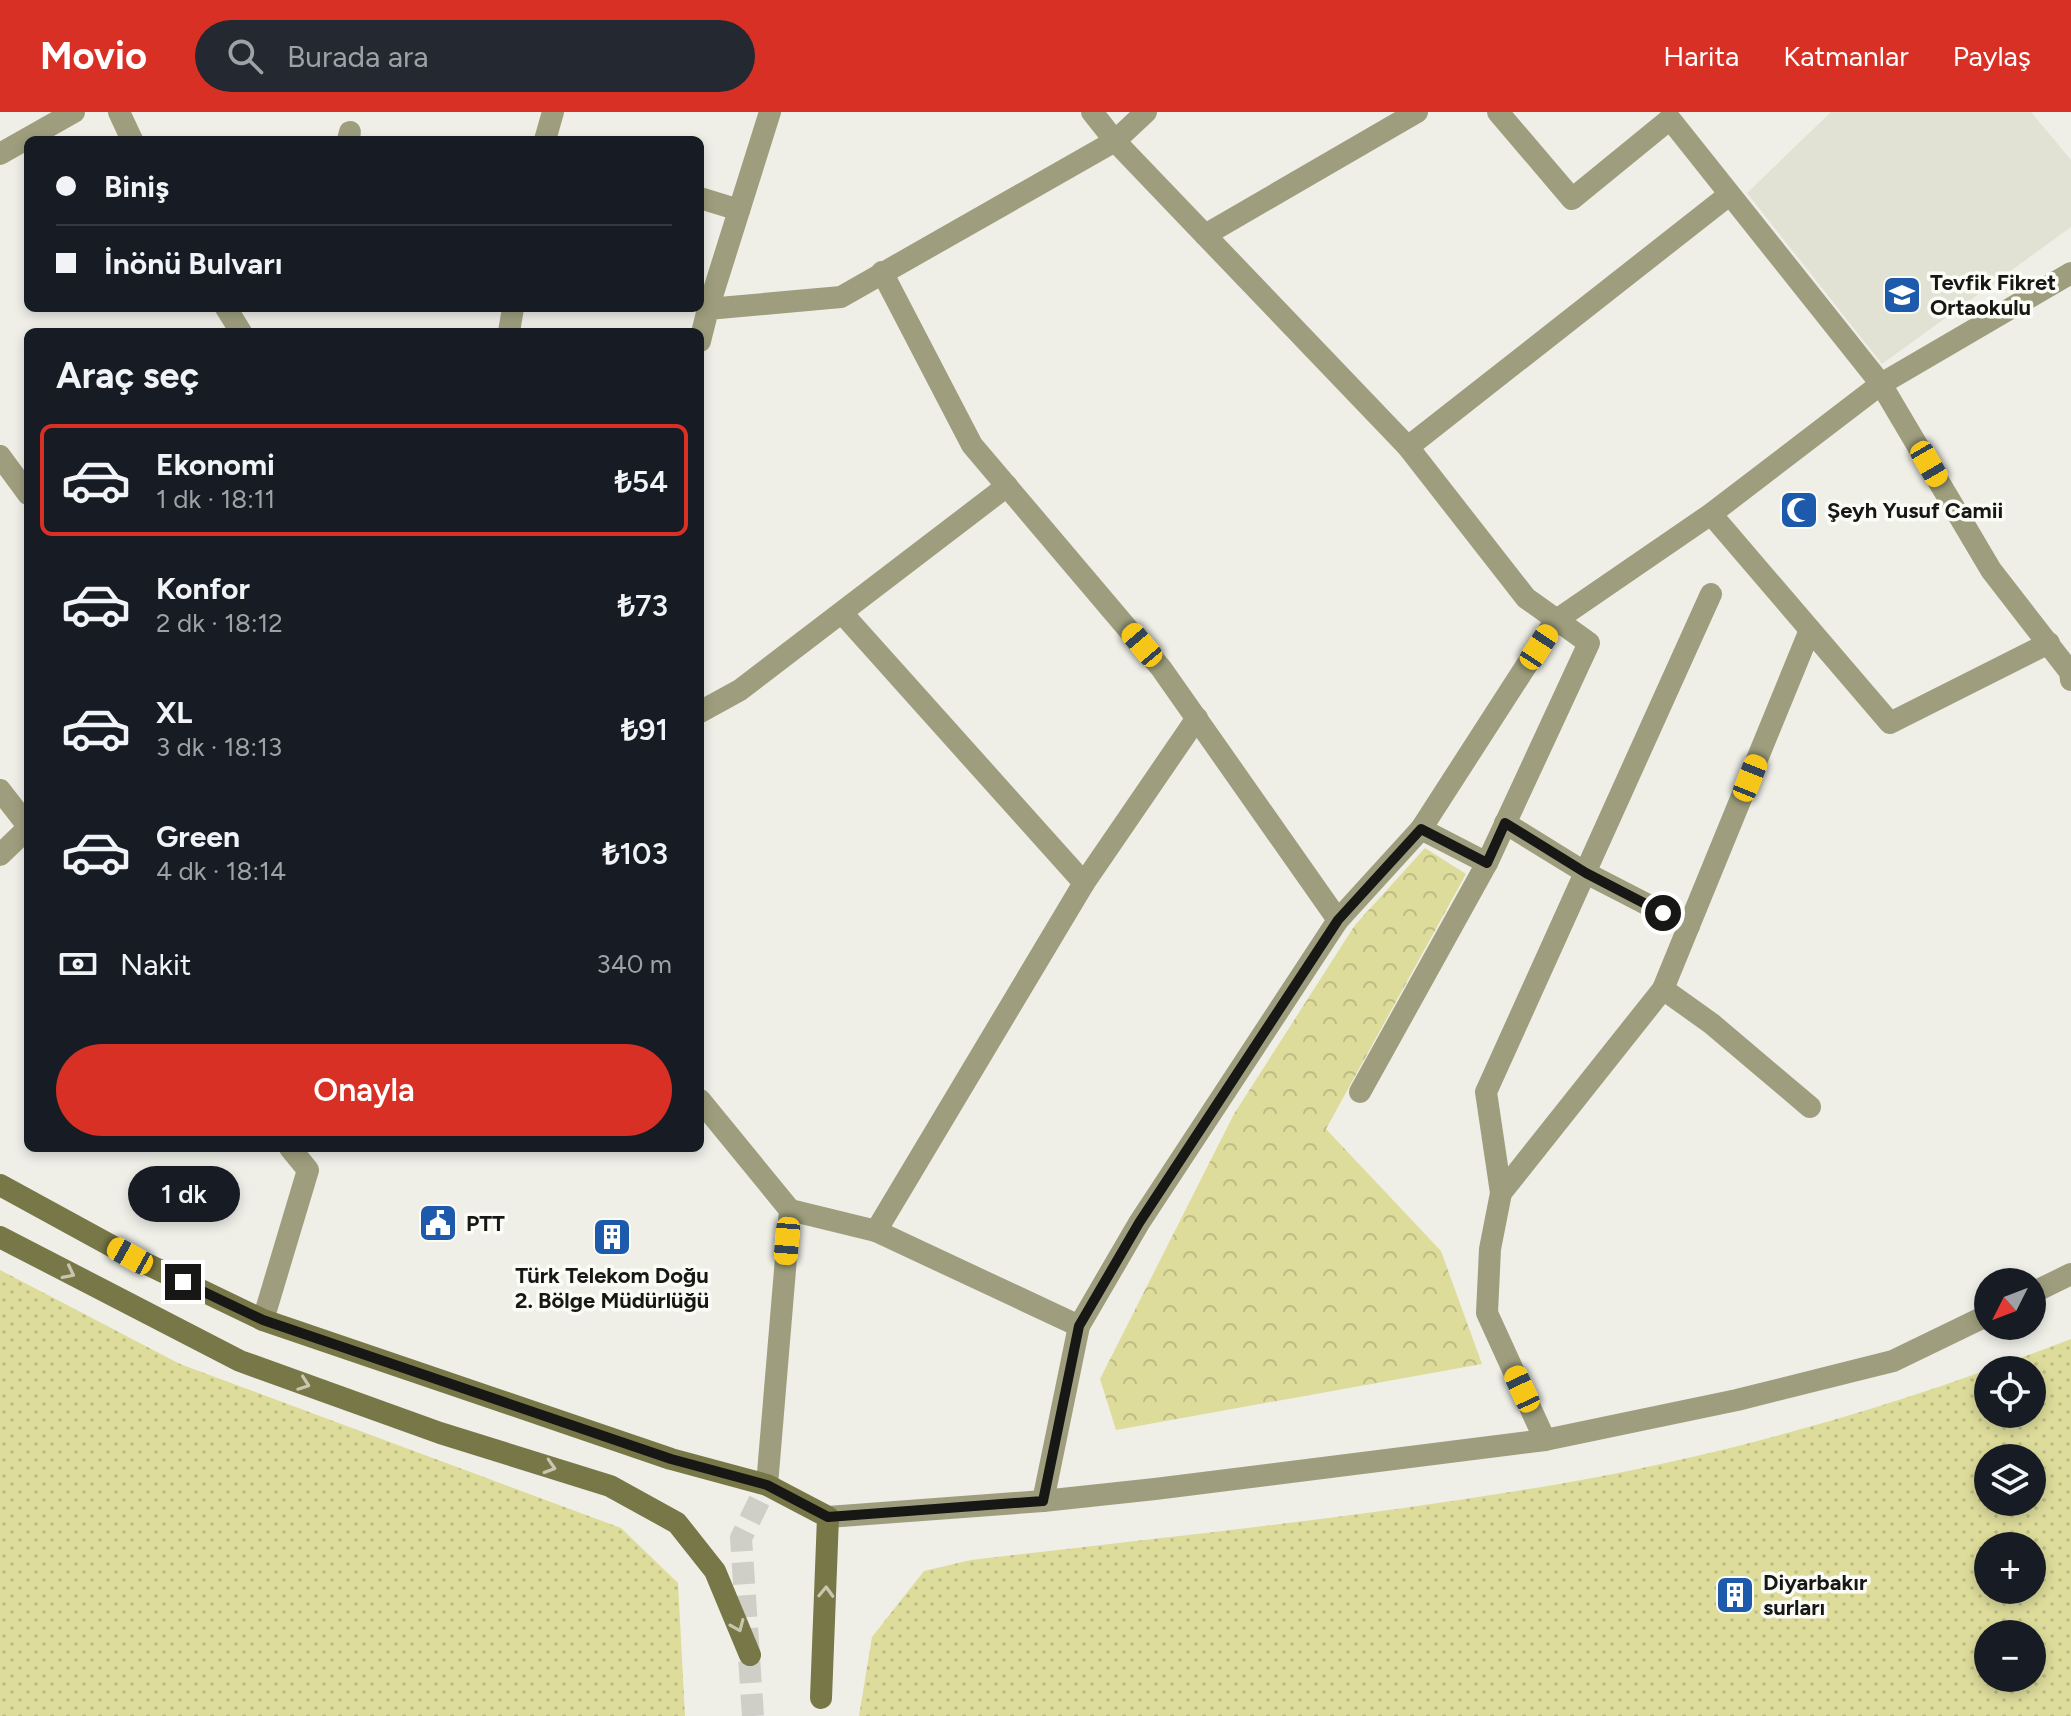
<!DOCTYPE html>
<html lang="tr">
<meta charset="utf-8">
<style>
:root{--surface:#171b24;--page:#242831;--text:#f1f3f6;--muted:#9ea1a6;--line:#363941;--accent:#d93025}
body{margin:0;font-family:Figtree,sans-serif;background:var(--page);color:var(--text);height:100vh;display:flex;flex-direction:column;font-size:30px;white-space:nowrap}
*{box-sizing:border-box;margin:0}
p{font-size:26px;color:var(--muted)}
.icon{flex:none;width:44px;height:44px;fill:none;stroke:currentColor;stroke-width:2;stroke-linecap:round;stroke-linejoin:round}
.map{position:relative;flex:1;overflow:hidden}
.details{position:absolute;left:24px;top:216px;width:680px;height:824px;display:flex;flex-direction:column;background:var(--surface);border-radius:12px;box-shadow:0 4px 12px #0003}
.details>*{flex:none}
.guide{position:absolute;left:24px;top:24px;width:680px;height:176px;border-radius:12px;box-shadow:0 4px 12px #0003;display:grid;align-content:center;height:176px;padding:0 32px;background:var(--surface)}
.needle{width:52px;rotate:228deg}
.controls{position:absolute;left:1974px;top:1156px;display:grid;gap:16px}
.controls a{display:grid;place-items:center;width:72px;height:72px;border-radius:50%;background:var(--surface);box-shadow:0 4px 12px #0003;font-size:40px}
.end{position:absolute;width:36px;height:36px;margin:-18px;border:10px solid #171715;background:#fff;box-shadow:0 0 0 4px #fff}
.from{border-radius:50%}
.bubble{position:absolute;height:56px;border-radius:28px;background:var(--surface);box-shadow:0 4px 12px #0003;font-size:26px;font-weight:600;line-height:56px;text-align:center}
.car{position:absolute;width:24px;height:48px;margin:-24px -12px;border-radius:10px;box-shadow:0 0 6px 2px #0007;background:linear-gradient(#f5c518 24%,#345 0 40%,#f5c518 0 76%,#345 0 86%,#f5c518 0)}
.guide b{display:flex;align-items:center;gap:28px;height:76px;font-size:30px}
.guide b+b{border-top:2px solid var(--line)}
.guide i{width:20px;height:20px;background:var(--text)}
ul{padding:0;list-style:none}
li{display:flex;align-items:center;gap:24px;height:112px;margin:0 16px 12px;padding:0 16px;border:4px solid transparent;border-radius:12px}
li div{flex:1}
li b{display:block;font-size:30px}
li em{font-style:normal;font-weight:600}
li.active{border-color:var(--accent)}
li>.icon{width:72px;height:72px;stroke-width:1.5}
h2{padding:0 32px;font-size:36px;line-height:96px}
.pay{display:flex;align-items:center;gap:20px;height:88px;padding:0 32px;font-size:30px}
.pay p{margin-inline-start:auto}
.primary-button{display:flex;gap:16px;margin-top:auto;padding:16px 32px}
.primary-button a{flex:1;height:92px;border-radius:48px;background:var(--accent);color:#fff;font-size:32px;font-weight:600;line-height:92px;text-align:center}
header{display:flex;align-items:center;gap:48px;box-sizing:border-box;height:112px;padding:0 40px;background:var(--accent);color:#fff}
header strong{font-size:38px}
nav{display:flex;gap:44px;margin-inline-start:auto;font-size:28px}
.search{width:560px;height:72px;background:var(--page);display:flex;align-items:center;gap:20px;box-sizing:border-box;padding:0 28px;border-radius:44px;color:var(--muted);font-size:30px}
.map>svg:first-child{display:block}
.built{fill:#e1e2d4}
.grass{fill:url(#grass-dots);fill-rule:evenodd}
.forest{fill:url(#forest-crowns)}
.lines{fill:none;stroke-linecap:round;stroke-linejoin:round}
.secondary-tunnel{stroke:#cfcfc8;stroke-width:22;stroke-dasharray:22 11;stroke-linecap:butt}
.minor{stroke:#9e9e7e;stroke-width:22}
.tertiary{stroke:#9e9e7e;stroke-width:22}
.secondary{stroke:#787747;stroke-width:22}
.oneway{stroke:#c7c7b0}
.route{stroke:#171715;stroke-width:10}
.labels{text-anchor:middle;stroke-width:7;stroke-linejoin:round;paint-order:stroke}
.poi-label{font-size:22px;font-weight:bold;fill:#171715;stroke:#fcfcf6;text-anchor:start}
</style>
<header>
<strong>Movio</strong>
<div class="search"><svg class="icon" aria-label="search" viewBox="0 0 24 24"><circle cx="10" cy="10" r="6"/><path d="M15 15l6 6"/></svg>Burada ara</div>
<nav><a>Harita</a><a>Katmanlar</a><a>Paylaş</a></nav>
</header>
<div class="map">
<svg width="2071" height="1604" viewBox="0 0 2071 1604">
<defs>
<pattern id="grass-dots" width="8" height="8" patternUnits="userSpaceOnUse" patternTransform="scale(2)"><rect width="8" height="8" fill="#dddc9b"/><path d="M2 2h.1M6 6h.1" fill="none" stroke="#bdbc85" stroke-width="1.8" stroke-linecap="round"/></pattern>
<pattern id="forest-crowns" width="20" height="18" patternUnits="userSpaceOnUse" patternTransform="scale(2)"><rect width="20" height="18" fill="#dddc9b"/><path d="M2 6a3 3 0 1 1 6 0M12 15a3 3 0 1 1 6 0" fill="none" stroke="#bdbc85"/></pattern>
</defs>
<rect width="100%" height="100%" fill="#efefe8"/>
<path class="built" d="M1831,0H2031L2071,48V115L1882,252L1747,81Z"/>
<g class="grass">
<path d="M0,1158L180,1252L621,1416L678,1471L685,1604H0Z"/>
<path d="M2071,1227V1604H859L872,1525L924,1459L971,1448C1168,1425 1365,1405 1559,1372C1734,1342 1906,1291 2071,1227ZM1988,1258H2032V1302H1988ZM1988,1346H2032V1390H1988ZM1988,1434H2032V1478H1988ZM1988,1522H2032V1566H1988Z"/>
</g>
<path class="forest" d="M1425,736L1466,762L1326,1017L1441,1139L1482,1252L1116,1318L1100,1267L1234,1002L1355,813Z"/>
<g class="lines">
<path class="secondary-tunnel" d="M753,1604L741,1426L767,1373"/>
<g class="minor">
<path d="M1092,0L1115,29L1146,0"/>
<path d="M1498,0L1572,87L1670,7L1881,272L1991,458L2070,560L2071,568"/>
<path d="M348,28L350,20"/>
<path d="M545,28L553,0"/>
<path d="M0,42L74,0"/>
<path d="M700,86L739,98"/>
<path d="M1205,123L1417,0"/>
<path d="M882,160L972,333L1161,556L1338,808"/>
<path d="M708,197L770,0"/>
<path d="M509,220L513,196"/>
<path d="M700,229L708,197L841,185L1115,29L1408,335L1526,486L1589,531L1487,751L1421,717"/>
<path d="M1408,335L1729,83"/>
<path d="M0,344L28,382"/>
<path d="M1711,402L1890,611L2049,531"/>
<path d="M700,600L740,578L1007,374"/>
<path d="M0,678L28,714"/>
<path d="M1505,711L1586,761L1689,814"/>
<path d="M0,743L28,716"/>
<path d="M1084,771L1197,606"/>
<path d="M1663,877L1712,912L1810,995"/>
<path d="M1360,980L1487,751"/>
<path d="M1501,1081L1486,980L1711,482"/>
<path d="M790,1098L876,1119L1084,771L842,501"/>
<path d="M876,1119L1079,1214"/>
<path d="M263,1208L308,1058L290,1036"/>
<path d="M1545,1328L1487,1201L1490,1137L1501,1081L1663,877L1810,518"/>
<path d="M1043,1389L1079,1214L1139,1111L1338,808L1421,717L1555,509L1711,402L1881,272L2071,161"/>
</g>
<g class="tertiary">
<path d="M119,0L132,28"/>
<path d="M226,196L241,220"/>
<path d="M700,988L790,1098L767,1373"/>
<path d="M2032,1181L2071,1162"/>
<path d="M828,1405L1043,1389L1155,1377L1545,1328L1737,1288L1893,1249L1988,1203"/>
</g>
<g class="secondary">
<path d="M0,1073L130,1144L263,1208L671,1347L767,1373L828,1405L821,1586"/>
<path d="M0,1125L240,1249L440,1321L610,1374L677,1411L715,1459L750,1543"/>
</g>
</g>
<defs><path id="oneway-chevron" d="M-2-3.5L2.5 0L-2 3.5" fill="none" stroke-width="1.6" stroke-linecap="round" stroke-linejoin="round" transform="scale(2)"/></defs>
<g class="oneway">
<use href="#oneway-chevron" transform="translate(69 1161) rotate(27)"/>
<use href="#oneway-chevron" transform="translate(304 1272) rotate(20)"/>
<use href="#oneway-chevron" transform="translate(550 1355) rotate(17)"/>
<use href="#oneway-chevron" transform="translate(826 1480) rotate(-88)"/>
<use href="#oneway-chevron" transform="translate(738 1514) rotate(67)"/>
</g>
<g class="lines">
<path class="route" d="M183,1170L263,1208L671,1347L767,1373L828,1405L1043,1389L1079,1214L1139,1111L1338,808L1421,717L1487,751L1505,711L1586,761L1663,801"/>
</g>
<defs>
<symbol id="school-square" viewBox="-11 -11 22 22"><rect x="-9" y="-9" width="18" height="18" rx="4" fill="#1e5aab" stroke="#fcfcf6"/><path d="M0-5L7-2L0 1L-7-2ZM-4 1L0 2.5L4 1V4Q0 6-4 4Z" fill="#fff"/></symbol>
<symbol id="mosque-square" viewBox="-11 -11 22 22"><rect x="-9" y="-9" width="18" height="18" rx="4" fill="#1e5aab" stroke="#fcfcf6"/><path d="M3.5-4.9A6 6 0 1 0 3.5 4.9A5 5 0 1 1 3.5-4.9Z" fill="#fff"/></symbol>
<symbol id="civic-square" viewBox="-11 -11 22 22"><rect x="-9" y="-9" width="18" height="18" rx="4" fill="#1e5aab" stroke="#fcfcf6"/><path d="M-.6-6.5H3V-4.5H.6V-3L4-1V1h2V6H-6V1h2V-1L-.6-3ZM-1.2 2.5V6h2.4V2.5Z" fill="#fff"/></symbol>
<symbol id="building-square" viewBox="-11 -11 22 22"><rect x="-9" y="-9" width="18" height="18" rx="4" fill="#1e5aab" stroke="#fcfcf6"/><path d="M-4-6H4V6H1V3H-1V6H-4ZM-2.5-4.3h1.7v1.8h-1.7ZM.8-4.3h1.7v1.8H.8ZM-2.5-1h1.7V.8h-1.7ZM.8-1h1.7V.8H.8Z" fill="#fff"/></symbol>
</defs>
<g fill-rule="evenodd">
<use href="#school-square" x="1880" y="161" width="44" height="44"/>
<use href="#mosque-square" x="1777" y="376" width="44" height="44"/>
<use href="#civic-square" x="416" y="1089" width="44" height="44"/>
<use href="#building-square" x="590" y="1103" width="44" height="44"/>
<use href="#building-square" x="1713" y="1461" width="44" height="44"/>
</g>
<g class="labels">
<g class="poi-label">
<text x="1930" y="178">Tevfik Fikret<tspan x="1930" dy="25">Ortaokulu</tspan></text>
<text x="1827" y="406">Şeyh Yusuf Camii</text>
<text x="466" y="1119">PTT</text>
<text x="612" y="1171" text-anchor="middle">Türk Telekom Doğu<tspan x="612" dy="25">2. Bölge Müdürlüğü</tspan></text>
<text x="1763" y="1478">Diyarbakır<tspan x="1763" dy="25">surları</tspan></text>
</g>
</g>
</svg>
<div class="controls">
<a><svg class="needle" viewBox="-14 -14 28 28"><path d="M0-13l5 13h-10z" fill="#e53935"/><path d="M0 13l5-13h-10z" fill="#9ea1a6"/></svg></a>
<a><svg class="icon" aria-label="locate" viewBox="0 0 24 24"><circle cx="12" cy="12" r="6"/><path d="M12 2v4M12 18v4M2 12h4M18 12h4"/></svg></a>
<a><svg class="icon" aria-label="layers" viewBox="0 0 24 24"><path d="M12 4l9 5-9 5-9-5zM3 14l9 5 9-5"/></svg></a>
<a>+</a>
<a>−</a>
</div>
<i class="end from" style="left:1663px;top:801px"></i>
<i class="end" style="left:183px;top:1170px"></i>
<div class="bubble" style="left:128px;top:1054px;width:112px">1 dk</div>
<i class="car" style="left:1929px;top:352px;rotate:150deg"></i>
<i class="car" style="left:1142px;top:533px;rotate:320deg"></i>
<i class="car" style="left:1539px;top:535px;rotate:33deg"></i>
<i class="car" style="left:1750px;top:666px;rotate:22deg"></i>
<i class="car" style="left:787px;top:1129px;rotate:185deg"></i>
<i class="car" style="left:130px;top:1144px;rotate:299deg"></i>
<i class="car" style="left:1522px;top:1277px;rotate:335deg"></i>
<div class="guide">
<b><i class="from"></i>Biniş</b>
<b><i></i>İnönü Bulvarı</b>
</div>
<section class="details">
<h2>Araç seç</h2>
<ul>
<li class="active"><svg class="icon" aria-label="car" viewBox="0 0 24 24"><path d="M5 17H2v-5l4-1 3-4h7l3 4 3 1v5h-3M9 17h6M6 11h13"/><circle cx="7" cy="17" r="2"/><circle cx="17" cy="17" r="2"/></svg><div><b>Ekonomi</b><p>1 dk · 18:11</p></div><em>₺54</em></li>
<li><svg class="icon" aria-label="car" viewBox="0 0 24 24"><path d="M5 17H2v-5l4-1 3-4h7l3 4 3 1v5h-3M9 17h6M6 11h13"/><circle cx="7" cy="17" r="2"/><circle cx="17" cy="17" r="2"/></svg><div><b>Konfor</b><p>2 dk · 18:12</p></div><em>₺73</em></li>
<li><svg class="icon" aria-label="car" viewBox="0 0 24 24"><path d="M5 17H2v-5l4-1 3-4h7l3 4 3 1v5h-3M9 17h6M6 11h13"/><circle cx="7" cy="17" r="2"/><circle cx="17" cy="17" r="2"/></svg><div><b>XL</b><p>3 dk · 18:13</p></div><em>₺91</em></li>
<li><svg class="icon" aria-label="car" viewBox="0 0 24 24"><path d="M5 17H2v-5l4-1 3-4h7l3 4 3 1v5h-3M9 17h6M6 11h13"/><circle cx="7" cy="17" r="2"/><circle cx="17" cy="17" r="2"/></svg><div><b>Green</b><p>4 dk · 18:14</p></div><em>₺103</em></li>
</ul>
<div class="pay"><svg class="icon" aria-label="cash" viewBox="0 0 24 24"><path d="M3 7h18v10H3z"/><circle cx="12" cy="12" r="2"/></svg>Nakit<p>340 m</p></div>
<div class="primary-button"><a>Onayla</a></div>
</section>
</div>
